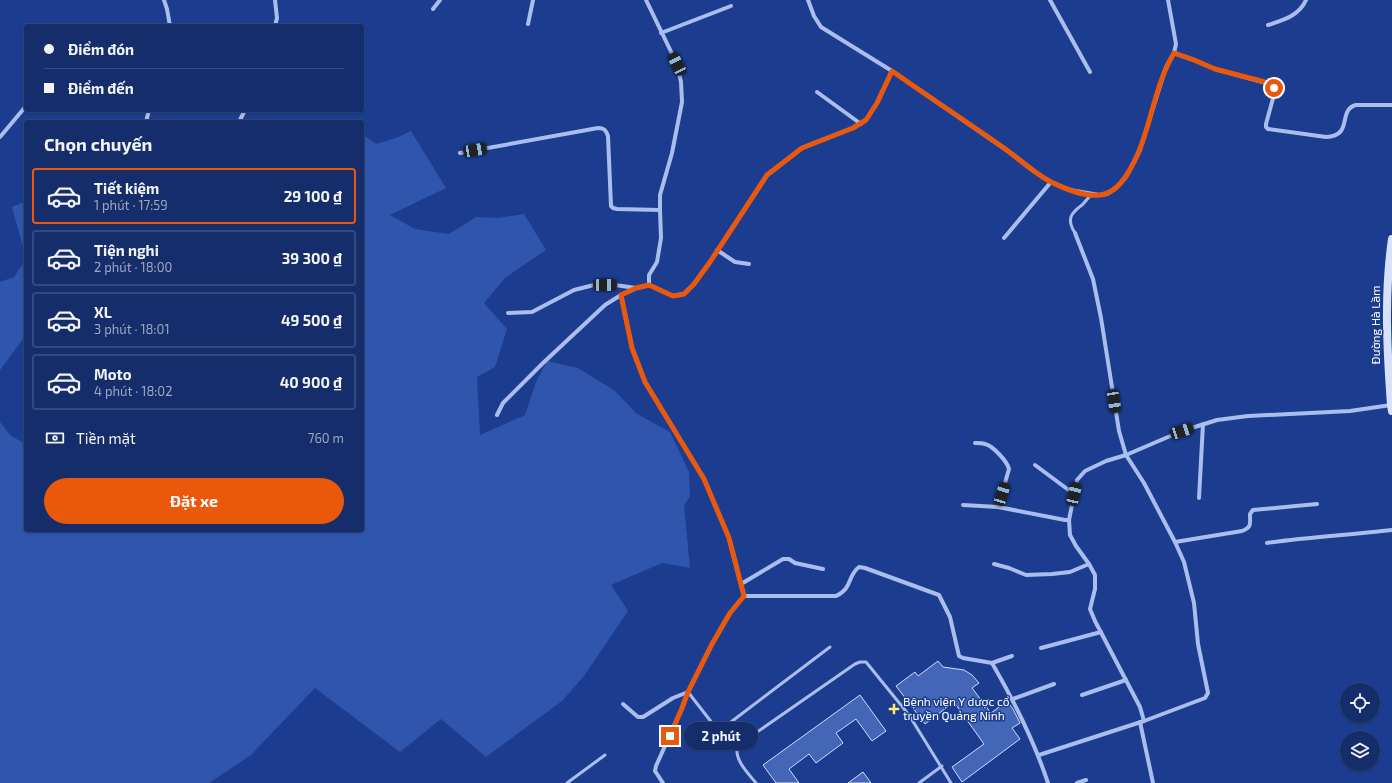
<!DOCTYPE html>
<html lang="vi">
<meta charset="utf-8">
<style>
:root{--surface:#152e6b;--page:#223a73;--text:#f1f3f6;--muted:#9da8c1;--line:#344a7e;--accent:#ea580c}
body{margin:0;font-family:"Exo 2",sans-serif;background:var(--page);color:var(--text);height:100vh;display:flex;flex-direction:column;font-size:15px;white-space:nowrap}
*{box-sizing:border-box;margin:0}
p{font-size:13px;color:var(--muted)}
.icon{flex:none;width:22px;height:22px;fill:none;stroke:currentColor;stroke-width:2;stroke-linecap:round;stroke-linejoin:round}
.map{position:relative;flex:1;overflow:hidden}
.panel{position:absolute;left:24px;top:120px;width:340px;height:412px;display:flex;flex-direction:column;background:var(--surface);border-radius:4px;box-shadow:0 1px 3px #0004,0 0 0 1px var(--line)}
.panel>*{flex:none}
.hud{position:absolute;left:24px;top:24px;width:340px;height:88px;border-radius:4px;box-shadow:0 1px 3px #0004,0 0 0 1px var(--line);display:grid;align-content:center;height:88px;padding:0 20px;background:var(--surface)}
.buttons{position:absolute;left:1340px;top:683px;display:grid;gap:8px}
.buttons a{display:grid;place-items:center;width:40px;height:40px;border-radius:50%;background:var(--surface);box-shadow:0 1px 3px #0004,0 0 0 1px var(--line);font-size:20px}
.end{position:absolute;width:18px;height:18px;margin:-9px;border:5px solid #ea580c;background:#fff;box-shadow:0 0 0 2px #fff}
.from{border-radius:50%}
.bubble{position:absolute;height:28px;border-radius:14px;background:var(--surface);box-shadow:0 1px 3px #0004,0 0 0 1px var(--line);font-size:13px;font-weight:700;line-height:28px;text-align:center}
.car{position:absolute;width:12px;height:24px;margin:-12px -6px;border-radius:5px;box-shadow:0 0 3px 1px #0007;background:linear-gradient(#222 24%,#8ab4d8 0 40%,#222 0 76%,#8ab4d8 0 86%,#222 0)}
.hud b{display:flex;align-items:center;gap:14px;height:38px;font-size:15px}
.hud b+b{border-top:1px solid var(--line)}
.hud i{width:10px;height:10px;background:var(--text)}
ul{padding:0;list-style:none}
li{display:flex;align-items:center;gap:12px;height:56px;margin:0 8px 6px;padding:0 12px;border:2px solid var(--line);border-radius:4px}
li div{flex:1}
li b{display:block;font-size:15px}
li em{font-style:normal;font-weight:700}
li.on{border-color:var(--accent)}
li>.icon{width:36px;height:36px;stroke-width:1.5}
h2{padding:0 20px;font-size:18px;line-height:48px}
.pay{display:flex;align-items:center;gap:10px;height:44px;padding:0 20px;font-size:15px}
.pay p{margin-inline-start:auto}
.cta{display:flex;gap:8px;margin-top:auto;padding:8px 20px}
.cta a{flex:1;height:46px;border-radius:24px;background:var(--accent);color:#fff;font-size:16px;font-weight:700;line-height:46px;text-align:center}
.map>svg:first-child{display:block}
.green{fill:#2f55ac}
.building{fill:#4466b6;stroke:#d0dcfa}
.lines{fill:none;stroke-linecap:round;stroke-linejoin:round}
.service{stroke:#aabeee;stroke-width:3}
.minor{stroke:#aabeee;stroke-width:4}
.secondary{stroke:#d7e1fa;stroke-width:8}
.route{stroke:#ea580c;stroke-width:5}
.poi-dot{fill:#fee967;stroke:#1c3d8f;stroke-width:1.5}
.labels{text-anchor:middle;stroke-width:3;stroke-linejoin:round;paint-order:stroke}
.street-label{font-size:12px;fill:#fff;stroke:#1c3d8f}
.poi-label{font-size:12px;fill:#fff;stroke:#1c3d8f;text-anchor:start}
</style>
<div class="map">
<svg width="1392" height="783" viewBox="0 0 1392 783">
<rect width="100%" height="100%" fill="#1c3d8f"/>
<g class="green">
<path d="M411,131L446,188L390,215L415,229L449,234L476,217L499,218L524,214L546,250L506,277L484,303L507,329L495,367L477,377L480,435L525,415L536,382L547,361L578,368L615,391L637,414L670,432L689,472L690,496L684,506L690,568L662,563L611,585L628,611L584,676L562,701L486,757L441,719L400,752L315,688L251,755L209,783H0V422L11,436L26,444V530H362V134L376,144L396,138Z"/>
<path d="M26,201V258L12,207Z"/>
<path d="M26,259V335L0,370V282L14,277Z"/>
</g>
<g class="building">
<path d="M938,661L943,667L964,670L972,675L979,683L972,688L991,713L1007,701L1013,709L1020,723L1012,728L1020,739L962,782L952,767L984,744L954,702L925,724L896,686L915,672L918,676Z"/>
<path d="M860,695L886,731L872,741L856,719L836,733L843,743L816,763L809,754L789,769L799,783H776L763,765Z"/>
<path d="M863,772L871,783H848Z"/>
</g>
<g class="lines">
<g class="service">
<path d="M1075,233C1066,219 1071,213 1082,205C1085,202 1088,198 1091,195"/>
<path d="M688,692L716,728L719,729L723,728L830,647"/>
<path d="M567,783L605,755"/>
<path d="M756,783C747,772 735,761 737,746L855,664L860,662H866L909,715L951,783"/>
<path d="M919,783L942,766"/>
</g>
<g class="minor">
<path d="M164,0L167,9L170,26"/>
<path d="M646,0L677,64L681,82L682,102L672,153L660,195V210L661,238L657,262L649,275V285L637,288L621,295L632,348L645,382L704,479L729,538L744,596L730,613L712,644L688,692L682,708L656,766L655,771L663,783"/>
<path d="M808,0L814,16L821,27L892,71L1015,156L1041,176L1051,182L1070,190L1099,195L1107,194L1117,187L1126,177L1140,150L1166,67L1174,53L1176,44L1168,0"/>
<path d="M1050,0L1090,72"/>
<path d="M433,9L440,0"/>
<path d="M528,24L533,0"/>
<path d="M1268,25C1283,20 1299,16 1306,0"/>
<path d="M275,26L277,18L275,0"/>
<path d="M661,33L731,6"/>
<path d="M1174,53L1194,60L1215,69L1273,85L1275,91L1266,124V127L1268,129L1326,137C1354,136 1337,110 1356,105H1392"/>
<path d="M817,92L861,124"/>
<path d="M146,122L149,110"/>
<path d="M239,122L245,110"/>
<path d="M0,137L26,106"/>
<path d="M460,153L598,128C604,128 606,130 608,136L611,206L613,208L617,209L660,210"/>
<path d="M1004,238L1051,182"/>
<path d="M717,250L735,262L749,264"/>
<path d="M649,285L673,296L684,294L694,284L710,262L767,175L802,148L853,128L866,120L877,103L892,71"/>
<path d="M508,313L532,312L574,290L594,285H615L636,288"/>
<path d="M497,415L503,403L543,363L605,305L621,295"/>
<path d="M975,443C978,443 982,443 985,444C993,446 1007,461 1009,469L998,507"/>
<path d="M1035,465L1074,494"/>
<path d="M1199,498L1203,424"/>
<path d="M963,505L998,507L1065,520H1069L1077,480L1085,471L1106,461L1126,455L1182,431L1217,420L1248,416L1350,411L1391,405"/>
<path d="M1069,520L1070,535L1076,546L1089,564L1095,575V589L1090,609L1095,621L1140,707L1144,721"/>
<path d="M1175,542L1242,531C1252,527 1250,524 1250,514L1253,510L1317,504"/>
<path d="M1267,543C1308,537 1350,535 1392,530"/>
<path d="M994,564L1009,568L1026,575L1052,574L1070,572L1089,564"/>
<path d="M741,584L783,559H789L795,563L823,569"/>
<path d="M744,596H836C853,588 847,576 859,567L865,568L939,595L950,617L959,656L963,658L992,663C1014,701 1034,741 1048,783"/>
<path d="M1041,648L1101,632"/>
<path d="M992,663L1012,656"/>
<path d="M1082,695L1126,680"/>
<path d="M1013,699L1054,684"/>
<path d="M623,704L638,717H643L673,698L688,692"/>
<path d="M1140,722L1153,783"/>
<path d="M1039,755L1144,721L1205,698L1208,693L1198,644L1194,603L1184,562L1175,542L1144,483L1126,455L1119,431L1101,318L1093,279L1075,233"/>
<path d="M1077,783L1086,780"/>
</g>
<path class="secondary" d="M1392,239C1384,294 1387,350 1391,405L1392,411"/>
</g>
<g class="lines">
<path class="route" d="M670,736L682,708L688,692L712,644L730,613L744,596L729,538L704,479L645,382L632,348L621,295L636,288L649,285L673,296L684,294L694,284L710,262L767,175L802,148L853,128L866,120L877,103L892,71C929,97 967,122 1004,148C1019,159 1034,173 1051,182C1063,188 1085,197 1100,195C1111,194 1120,185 1126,176C1151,139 1151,91 1174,53L1194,60L1215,69L1265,82L1273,85L1274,88"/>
</g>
<path class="poi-dot" d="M892 703h4v4h4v4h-4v4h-4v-4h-4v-4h4z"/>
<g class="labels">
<g class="street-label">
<text transform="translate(1376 325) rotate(-90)" y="4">Đường Hà Lầm</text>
</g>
<g class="poi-label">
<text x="903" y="706">Bệnh viện Y dược cổ<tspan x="903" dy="14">truyền Quảng Ninh</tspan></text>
</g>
</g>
</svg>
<div class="buttons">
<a><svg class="icon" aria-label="locate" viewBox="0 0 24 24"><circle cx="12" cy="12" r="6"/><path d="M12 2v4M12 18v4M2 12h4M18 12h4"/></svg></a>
<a><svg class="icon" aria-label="layers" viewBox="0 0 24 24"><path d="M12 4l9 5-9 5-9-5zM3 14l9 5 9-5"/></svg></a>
</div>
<i class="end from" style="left:1274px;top:88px"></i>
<i class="end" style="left:670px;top:736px"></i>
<div class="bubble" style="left:684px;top:722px;width:74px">2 phút</div>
<i class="car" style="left:677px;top:64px;rotate:333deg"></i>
<i class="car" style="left:475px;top:150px;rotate:80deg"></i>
<i class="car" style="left:605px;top:285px;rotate:89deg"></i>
<i class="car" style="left:1114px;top:401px;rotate:171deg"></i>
<i class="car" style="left:1182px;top:431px;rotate:72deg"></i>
<i class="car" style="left:1002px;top:494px;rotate:17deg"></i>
<i class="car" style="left:1074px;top:494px;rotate:13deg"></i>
<div class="hud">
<b><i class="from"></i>Điểm đón</b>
<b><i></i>Điểm đến</b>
</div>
<section class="panel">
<h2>Chọn chuyến</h2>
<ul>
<li class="on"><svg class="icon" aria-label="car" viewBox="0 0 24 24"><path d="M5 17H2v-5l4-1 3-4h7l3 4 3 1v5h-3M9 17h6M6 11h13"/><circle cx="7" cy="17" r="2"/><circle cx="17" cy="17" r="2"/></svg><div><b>Tiết kiệm</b><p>1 phút · 17:59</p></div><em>29 100 ₫</em></li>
<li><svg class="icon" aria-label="car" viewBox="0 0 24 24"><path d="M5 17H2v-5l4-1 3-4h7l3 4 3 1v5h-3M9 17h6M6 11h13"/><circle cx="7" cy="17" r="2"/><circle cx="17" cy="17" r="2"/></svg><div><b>Tiện nghi</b><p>2 phút · 18:00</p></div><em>39 300 ₫</em></li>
<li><svg class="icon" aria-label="car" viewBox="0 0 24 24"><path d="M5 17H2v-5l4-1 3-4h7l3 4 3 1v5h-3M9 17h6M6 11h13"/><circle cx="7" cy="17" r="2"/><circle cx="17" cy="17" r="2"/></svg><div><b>XL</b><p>3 phút · 18:01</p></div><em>49 500 ₫</em></li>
<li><svg class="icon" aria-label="car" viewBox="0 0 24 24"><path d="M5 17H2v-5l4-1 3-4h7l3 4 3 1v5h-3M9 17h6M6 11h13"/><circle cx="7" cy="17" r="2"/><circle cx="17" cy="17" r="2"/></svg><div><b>Moto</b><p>4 phút · 18:02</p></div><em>40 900 ₫</em></li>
</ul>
<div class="pay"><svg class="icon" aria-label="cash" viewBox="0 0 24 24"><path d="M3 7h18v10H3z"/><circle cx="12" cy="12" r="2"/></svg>Tiền mặt<p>760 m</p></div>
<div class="cta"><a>Đặt xe</a></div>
</section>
</div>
